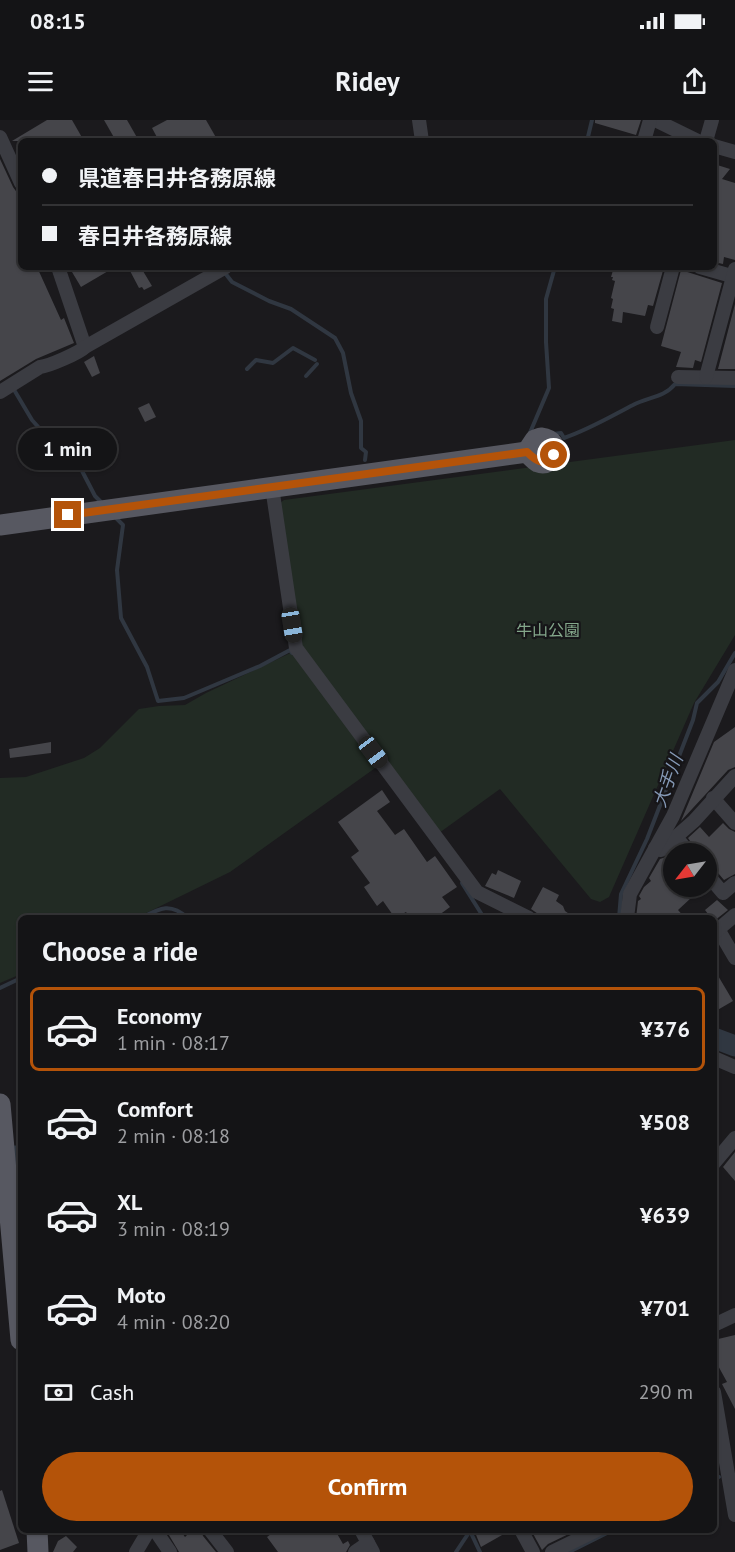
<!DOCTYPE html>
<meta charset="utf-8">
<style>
:root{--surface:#141416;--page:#1d1d1f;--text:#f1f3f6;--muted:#9d9ea1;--line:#333335;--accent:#b45309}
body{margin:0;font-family:"PT Sans","Noto Sans JP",sans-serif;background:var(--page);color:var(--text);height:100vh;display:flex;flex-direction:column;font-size:22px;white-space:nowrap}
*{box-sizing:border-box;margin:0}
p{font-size:20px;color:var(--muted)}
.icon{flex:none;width:33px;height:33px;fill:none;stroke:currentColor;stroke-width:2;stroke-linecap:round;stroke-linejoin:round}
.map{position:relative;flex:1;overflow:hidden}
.drawer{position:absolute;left:18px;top:795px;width:699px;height:618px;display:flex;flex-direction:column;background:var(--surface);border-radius:9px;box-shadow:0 2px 4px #0004,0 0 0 2px var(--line)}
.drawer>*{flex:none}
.top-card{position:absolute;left:18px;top:18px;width:699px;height:132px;border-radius:9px;box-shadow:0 2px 4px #0004,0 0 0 2px var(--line);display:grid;align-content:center;height:132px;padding:0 24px;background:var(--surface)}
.needle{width:39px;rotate:239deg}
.fabs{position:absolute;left:663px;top:723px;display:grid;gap:12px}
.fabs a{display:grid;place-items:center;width:54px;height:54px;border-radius:50%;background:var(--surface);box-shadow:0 2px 4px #0004,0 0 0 2px var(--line);font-size:30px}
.end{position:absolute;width:27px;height:27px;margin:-14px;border:8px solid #b45309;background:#fff;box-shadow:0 0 0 3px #fff}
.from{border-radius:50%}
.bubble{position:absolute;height:42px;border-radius:21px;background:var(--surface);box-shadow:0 2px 4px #0004,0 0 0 2px var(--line);font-size:20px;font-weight:600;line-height:42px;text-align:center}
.car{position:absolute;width:18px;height:36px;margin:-18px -9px;border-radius:8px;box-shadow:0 0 4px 2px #0007;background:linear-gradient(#222 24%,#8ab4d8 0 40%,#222 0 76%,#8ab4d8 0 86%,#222 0)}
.top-card b{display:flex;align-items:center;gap:21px;height:57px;font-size:22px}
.top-card b+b{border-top:2px solid var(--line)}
.top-card i{width:15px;height:15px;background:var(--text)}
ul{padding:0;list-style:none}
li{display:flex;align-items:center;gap:18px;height:84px;margin:0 12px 9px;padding:0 12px;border:3px solid transparent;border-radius:9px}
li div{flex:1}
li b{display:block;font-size:22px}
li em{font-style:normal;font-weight:600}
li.on{border-color:var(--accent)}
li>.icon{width:54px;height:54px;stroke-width:1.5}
h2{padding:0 24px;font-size:27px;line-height:72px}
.pay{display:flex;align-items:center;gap:15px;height:66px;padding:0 24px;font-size:22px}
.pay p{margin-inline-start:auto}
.action{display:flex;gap:12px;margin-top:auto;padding:12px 24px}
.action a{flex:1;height:69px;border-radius:36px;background:var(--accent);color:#fff;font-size:24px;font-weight:600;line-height:69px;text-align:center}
.status{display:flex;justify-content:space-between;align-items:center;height:42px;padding:0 30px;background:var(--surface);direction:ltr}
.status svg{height:16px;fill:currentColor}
header{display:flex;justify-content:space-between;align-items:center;height:78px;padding:0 24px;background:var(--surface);font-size:27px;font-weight:600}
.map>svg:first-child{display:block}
.green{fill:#222b24}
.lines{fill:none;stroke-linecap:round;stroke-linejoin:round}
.stream{stroke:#303741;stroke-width:4}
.river{stroke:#303741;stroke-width:21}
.building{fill:#45454a}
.minor{stroke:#3b3c42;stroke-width:14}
.primary{stroke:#575861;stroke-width:21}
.route{stroke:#b45309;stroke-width:8}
.labels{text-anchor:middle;stroke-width:4.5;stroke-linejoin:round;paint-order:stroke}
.park-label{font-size:16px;fill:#84a78b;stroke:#161518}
.water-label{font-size:18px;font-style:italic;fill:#8599b6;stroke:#161518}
</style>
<div class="status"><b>08:15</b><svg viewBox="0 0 49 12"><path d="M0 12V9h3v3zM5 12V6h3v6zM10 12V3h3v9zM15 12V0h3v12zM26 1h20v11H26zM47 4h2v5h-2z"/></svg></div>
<header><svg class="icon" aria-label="menu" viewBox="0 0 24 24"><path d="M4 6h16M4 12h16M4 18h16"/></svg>Ridey<svg class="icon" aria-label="share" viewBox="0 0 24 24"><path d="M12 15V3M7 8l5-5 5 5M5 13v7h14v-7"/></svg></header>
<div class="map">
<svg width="735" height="1432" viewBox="0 0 735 1432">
<rect width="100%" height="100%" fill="#1b1a1d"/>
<path class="green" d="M735,320V515L694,583L609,777L600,782L591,779L500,669L439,713L385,641L230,752L136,798H21V854L0,863V658L26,657L84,638L100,628L139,589L159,586L185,585L206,573L301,528L280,383L284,380Z"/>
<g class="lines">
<g class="stream">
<path d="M587,21L592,0"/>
<path d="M225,153L232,162L269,181L291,189L335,218L343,233L351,273L361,301V328L366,332L365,340"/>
<path d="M247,249L256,240L273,243L293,228L315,240"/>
<path d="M306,256L317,244"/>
<path d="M13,268L32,300L58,329L80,347L95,376L103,384"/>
<path d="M553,314L561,313L564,318C588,310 610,297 633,285C647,277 664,278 675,264L735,266"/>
<path d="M529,315L549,268L546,222V179L555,147"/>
<path d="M114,396L123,405L117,450L121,498L147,547L158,581L184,578L260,546L290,530L292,533"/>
<path d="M462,763L484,798"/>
<path d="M141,798C160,788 170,782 188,798"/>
<path d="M619,798L621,774L647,719L693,600L697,583L718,562L735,533"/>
<path d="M0,868L21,858"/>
<path d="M714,1359L719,1357"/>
<path d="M470,1411L480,1432"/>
<path d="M456,1432L470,1411"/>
<path d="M569,1432L613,1410"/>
</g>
<g class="river">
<path d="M714,918L735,926"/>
<path d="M0,1036H21"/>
</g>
</g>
<g class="building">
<path d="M47,0H72L84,21H12Z"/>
<path d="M104,0H127L139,21H116Z"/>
<path d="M167,0H206L218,21H159L152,8Z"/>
<path d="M595,0H641L636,15L595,3Z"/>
<path d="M0,39L13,67L18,74L16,76L21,88V114L17,116L21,124V147H37L61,200L64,198L74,223L36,239L0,261Z"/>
<path d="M714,44L730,49L722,59L735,63V140L724,137L723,144L714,142Z"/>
<path d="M69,147H115L81,167Z"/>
<path d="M128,147H150L143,151L152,166L144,170L142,167L139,168Z"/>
<path d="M614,147H634L642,149L643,147H664L653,186L648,185L645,196L623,192L622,203L612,201L614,189L611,188L613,179L611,178L615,161L612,160L613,157H611Z"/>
<path d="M681,150L722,163L701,242L695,240L693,248L676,247L681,232L661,226Z"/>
<path d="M735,184V249H718Z"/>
<path d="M94,236L100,253L92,257L84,242Z"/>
<path d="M149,283L156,297L145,302L138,288Z"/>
<path d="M735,607V647L728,650L681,701L714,622Z"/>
<path d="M51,622V633L10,638L9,629Z"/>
<path d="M382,670L390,682L377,691L395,715L404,709L427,742L435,736L457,767L442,777L450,787L435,798H410L406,792L395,798L383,781L377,786L364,767L370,763L351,737L359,731L338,702Z"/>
<path d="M723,703L729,709L735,712V754L724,760L713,747L706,744V734H699L688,718L700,707L709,717Z"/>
<path d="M675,730L678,734H674V766H704L678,790L685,798H636L638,781L641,779L639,776L644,767L651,761L649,758L660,739L666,737Z"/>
<path d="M498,750L521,761L514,778L485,766L492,753L496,755Z"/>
<path d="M543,767L559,775L556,781L563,786L565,791L575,798H544L531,789Z"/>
<path d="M717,780L728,790L714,801V798H711L705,790Z"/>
<path d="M714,849L733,881L714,892Z"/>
<path d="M735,1032V1061L723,1047Z"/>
<path d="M735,1215V1289L722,1264L727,1262L716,1242L714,1233V1220Z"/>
<path d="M2,1370L19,1423L0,1430V1371Z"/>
<path d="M166,1410H180L185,1417L192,1410H201L203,1416L216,1432H179Z"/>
<path d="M268,1410H335L343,1424L348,1421L350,1425L346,1432H278L267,1417L271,1414Z"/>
<path d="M474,1410H511L481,1427Z"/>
<path d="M531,1410H577L548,1424L542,1430Z"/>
<path d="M66,1416L77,1427L73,1432H53L58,1421Z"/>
</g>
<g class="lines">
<g class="minor">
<path d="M419,0L422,21"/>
<path d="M655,0L698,21"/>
<path d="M0,17L21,63"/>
<path d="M644,21L650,0"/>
<path d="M706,21L712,0"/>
<path d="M714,26L735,32"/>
<path d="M58,147L85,227"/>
<path d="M700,147L735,157"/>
<path d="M657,207L673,147"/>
<path d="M678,257L735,258"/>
<path d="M706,257L735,149"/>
<path d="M0,272L40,247C49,246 79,233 85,227L226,147"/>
<path d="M272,367L296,528L477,772L529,798"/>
<path d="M713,678L735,703"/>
<path d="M676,717L690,734"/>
<path d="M655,728L661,730L694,701L735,656"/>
<path d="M706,753L723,773L735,763"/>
<path d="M627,798L630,774L673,696L735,550"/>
<path d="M718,809L735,838"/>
<path d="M714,813L735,795"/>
<path d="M714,938L735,947"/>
<path d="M714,1043L735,1018"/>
<path d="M0,1060L21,1061"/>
<path d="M714,1205L735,1195"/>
<path d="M714,1272L735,1395"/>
<path d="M155,1410L170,1432"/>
<path d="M210,1410L227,1432"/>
<path d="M361,1410L373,1432"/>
<path d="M521,1410L533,1432"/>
<path d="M136,1432L149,1410"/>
<path d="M355,1432L368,1423"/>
<path d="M552,1432L597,1410"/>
</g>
<g class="primary">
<path d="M541,318C564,321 554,348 538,342C534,340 530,335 527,332L535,320Z"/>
<path d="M0,405L527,332"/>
<path d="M0,984L21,1220"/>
<path d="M37,1410L38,1432"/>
</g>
</g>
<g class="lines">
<path class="route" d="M68,395L527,332C536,341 545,347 554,335"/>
</g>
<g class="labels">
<g class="park-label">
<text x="548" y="516">牛山公園</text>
</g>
<g class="water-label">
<text transform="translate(668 661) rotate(-70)" y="6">大手川</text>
</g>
</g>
</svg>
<div class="fabs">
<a><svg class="needle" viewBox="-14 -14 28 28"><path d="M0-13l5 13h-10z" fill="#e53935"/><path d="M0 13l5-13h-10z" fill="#9d9ea1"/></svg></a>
</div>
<i class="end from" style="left:554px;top:335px"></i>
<i class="end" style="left:68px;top:395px"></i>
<div class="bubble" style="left:18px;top:308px;width:99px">1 min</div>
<i class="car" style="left:292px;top:505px;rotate:171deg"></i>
<i class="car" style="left:373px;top:632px;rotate:143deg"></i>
<div class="top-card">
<b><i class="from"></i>県道春日井各務原線</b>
<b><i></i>春日井各務原線</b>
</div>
<section class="drawer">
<h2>Choose a ride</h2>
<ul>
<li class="on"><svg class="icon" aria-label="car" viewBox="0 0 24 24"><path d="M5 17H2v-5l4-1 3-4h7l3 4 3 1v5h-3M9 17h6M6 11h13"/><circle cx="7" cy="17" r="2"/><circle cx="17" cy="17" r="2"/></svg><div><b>Economy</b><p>1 min · 08:17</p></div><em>¥376</em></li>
<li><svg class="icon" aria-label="car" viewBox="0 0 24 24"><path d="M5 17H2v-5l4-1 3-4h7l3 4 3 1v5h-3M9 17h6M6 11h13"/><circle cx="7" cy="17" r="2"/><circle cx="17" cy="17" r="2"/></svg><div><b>Comfort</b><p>2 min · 08:18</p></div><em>¥508</em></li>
<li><svg class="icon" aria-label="car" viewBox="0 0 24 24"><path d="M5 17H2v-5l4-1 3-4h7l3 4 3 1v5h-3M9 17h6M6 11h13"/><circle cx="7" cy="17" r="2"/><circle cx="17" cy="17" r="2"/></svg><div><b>XL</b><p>3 min · 08:19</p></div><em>¥639</em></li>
<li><svg class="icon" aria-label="car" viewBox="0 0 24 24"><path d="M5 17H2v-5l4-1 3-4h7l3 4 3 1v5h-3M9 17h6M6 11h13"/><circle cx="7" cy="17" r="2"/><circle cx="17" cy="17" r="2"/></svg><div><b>Moto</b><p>4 min · 08:20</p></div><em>¥701</em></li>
</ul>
<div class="pay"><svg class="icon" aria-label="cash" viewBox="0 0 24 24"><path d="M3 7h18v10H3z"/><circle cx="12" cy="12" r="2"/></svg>Cash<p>290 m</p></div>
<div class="action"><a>Confirm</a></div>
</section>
</div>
